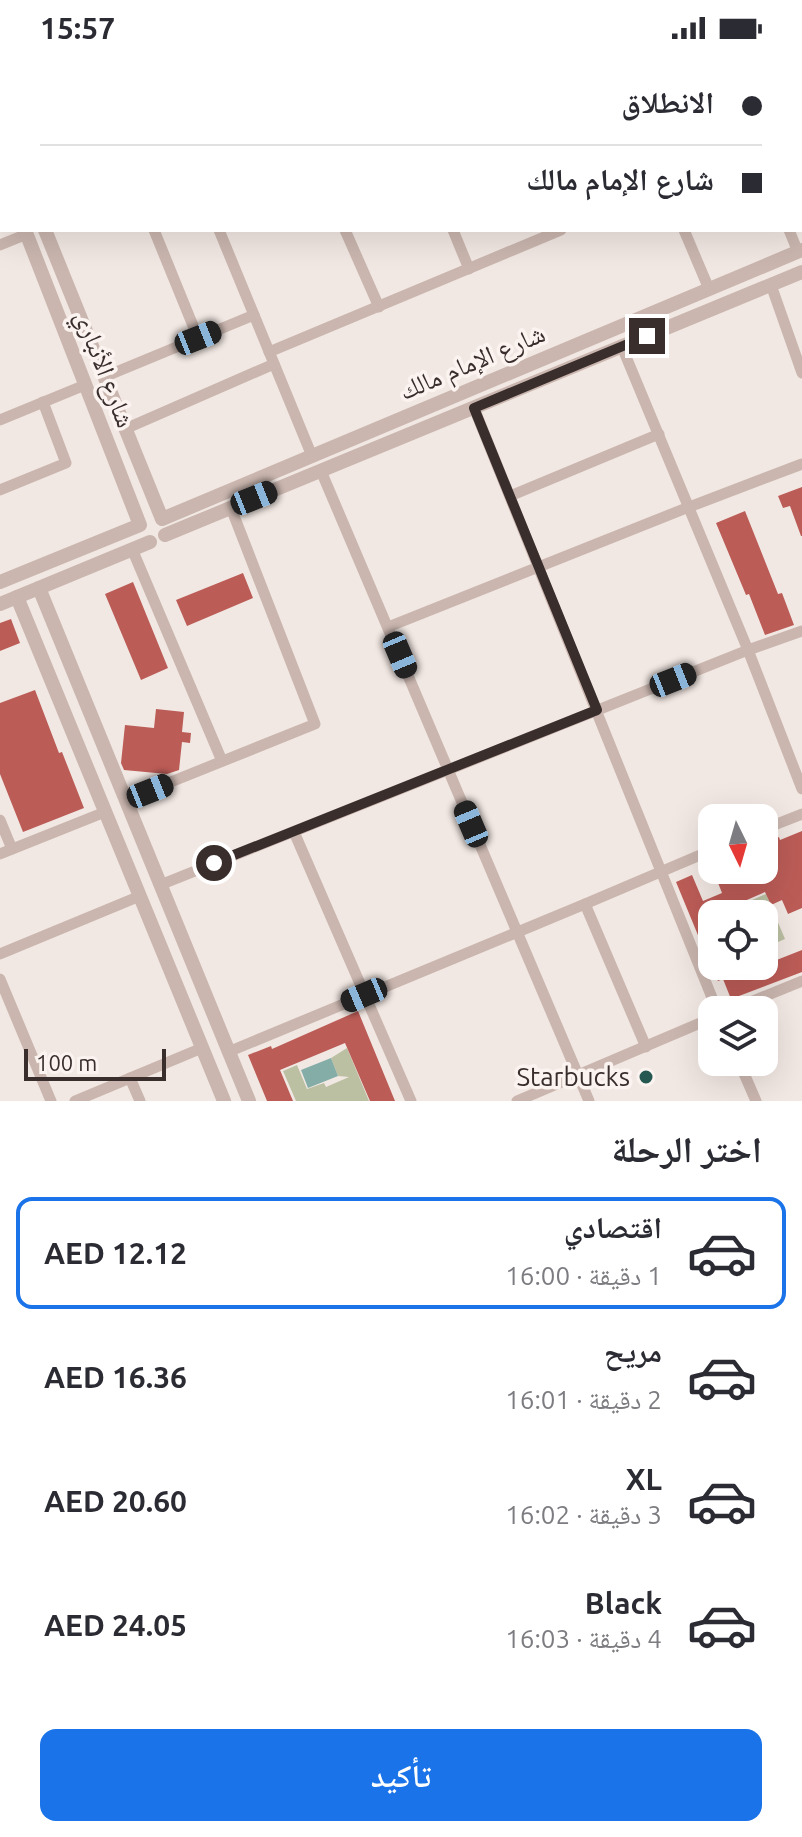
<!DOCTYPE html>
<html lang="ar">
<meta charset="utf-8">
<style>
:root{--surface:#fff;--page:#f2f2f3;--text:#2b2b33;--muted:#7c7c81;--line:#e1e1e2;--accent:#1a73e8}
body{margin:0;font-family:Ubuntu,"Noto Naskh Arabic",sans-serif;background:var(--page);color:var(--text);direction:rtl;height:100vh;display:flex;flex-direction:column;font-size:30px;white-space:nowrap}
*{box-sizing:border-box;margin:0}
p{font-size:26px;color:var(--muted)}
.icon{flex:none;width:44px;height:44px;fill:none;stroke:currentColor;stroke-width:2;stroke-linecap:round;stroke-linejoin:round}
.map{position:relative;height:1045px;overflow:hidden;direction:ltr}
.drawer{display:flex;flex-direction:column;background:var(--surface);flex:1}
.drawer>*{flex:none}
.hud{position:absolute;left:0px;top:0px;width:802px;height:176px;box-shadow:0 8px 32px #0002;direction:rtl;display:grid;align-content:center;height:176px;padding:0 40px;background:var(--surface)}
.needle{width:52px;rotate:175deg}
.tools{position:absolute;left:698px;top:748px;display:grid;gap:16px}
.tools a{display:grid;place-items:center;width:80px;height:80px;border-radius:16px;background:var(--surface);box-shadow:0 8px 32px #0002;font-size:40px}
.scale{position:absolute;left:24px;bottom:20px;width:142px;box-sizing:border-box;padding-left:8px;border:4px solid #392e2c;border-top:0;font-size:22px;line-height:28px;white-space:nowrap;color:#392e2c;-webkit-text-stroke:6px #faf3ef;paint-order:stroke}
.end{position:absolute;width:36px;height:36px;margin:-18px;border:10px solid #392e2c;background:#fff;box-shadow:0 0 0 4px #fff}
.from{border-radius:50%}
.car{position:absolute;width:24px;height:48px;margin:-24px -12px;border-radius:10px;box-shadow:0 0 6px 2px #0007;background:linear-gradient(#222 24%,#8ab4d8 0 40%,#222 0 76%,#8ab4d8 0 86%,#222 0)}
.hud b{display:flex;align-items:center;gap:28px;height:76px;font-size:30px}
.hud b+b{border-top:2px solid var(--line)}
.hud i{width:20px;height:20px;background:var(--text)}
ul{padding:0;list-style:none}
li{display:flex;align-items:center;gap:24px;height:112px;margin:0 16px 12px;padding:0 24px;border:4px solid transparent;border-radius:16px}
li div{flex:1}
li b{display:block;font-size:30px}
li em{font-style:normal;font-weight:600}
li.selected{border-color:var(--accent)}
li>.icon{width:72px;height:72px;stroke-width:1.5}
h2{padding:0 40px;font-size:36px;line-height:96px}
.action{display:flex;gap:16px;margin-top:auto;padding:16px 40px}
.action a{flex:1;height:92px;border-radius:16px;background:var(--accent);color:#fff;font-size:32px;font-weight:600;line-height:92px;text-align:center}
.status{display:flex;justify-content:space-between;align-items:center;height:56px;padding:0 40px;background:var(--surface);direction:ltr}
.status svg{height:22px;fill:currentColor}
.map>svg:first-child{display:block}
.green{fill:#bcc0a3}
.water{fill:#84ada7}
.building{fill:#bc5c57}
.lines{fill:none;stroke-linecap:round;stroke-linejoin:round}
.minor{stroke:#cab6af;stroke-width:11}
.tertiary{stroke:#cab6af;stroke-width:14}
.route{stroke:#392e2c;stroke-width:10}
.poi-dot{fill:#255851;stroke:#faf3ef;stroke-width:3}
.labels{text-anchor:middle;stroke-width:7;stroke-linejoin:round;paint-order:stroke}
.street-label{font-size:26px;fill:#392e2c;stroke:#faf3ef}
.poi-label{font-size:26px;fill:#392e2c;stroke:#faf3ef;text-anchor:end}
</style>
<div class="status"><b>15:57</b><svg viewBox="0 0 49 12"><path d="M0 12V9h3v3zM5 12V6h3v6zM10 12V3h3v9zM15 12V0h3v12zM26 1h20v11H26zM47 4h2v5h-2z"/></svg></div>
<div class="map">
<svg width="802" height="1045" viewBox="0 0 802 1045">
<rect width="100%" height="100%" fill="#f2e8e3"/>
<g class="green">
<path d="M766,838L785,883L764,892V858H747L743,848Z"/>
<path d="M347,992L369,1045H296L283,1015L297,1009L307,1033L324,1027L326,1031L349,1021L338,1020L331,1002Z"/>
</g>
<path class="water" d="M331,1002L338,1020L308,1032L301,1014Z"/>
<g class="building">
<path d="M802,431V480H801L790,450L783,452L778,440Z"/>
<path d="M745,455L778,538L782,537L794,569L765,579L749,538L746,539L716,467Z"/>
<path d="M243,517L253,542L187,570L176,544Z"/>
<path d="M133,526L168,612L141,624L105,538Z"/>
<path d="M11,563L20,587L0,595V567Z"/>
<path d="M35,634L59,697L62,696L84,752L23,776L0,718V647Z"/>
<path d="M156,653L184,656L182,676L191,677L190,687L182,686L179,714L167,718L124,714L121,707L125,669L154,672Z"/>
<path d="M802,775V852L788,858L782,844L771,849L765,836L740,847L745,858H712V910H735L739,919L802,894V916L731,943L723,923L718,925L712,911V913L676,826L692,819L703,845L722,837L713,814H764V787L779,781L780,784Z"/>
<path d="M358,955L395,1045H370L345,987L280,1014L293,1045H267L248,999L271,990L272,993Z"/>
</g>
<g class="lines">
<g class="minor">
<path d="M84,0L85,2"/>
<path d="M148,0L149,2"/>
<path d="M268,0L269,2"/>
<path d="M513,0L514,2"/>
<path d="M612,0L613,2"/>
<path d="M717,0L718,2"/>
<path d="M35,2L40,0"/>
<path d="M166,2L171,0"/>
<path d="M421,2L426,0"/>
<path d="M0,16H2"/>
<path d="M154,174L198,282"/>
<path d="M219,174L312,400"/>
<path d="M345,174L379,251"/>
<path d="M453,174L469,213"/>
<path d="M684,174L709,233"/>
<path d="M789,174L798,196"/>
<path d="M0,189L27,178"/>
<path d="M771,229L802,317"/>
<path d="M622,291L748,594L802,733"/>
<path d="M269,296L561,174"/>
<path d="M104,321L254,259"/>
<path d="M474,352L717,954"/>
<path d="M0,364L85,329"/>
<path d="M125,373L274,308"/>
<path d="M321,415L589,1045"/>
<path d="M0,434L66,407L43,346"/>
<path d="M510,440L659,378"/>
<path d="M132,493L222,705"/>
<path d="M388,571L689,451L802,408"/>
<path d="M126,744L315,668L231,452"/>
<path d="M0,764L12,793"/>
<path d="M764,773L802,758"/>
<path d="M294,776L411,1045"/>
<path d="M0,798L105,756"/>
<path d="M160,829L748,594L802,575"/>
<path d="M585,848L712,794"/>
<path d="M0,898L140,840"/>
<path d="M0,923L51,1045"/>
<path d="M731,954L802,925"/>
<path d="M228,996L585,848L646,991"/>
<path d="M739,1006L756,1045"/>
<path d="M130,1022L140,1045"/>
<path d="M75,1045L202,992"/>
<path d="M517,1045L712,962"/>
</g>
<g class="tertiary">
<path d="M0,63L2,68"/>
<path d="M0,109L2,114"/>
<path d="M45,174L162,463L802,194"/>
<path d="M165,479L802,216"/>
<path d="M0,526L140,469L25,174"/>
<path d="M39,532L249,1045"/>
<path d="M17,541L224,1045"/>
<path d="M0,548L150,486"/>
</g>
</g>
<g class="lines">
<path class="route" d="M214,807L597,654L474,352L647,280"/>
</g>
<circle class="poi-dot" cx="646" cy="1021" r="8"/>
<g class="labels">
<g class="street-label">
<text transform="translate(472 306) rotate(-23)" y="9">شارع الإمام مالك</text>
<text transform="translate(105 313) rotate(69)" y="9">شارع الأنباري</text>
</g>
<g class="poi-label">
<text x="630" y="1030">Starbucks</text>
</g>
</g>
</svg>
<div class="tools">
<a><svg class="needle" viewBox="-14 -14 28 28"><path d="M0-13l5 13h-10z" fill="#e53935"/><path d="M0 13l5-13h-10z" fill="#7c7c81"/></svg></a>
<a><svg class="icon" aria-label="locate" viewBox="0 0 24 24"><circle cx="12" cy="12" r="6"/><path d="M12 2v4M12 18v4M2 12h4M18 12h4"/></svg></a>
<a><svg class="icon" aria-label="layers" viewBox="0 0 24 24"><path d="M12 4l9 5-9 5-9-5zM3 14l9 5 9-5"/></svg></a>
</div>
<div class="scale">100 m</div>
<i class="end from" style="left:214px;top:807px"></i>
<i class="end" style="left:647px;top:280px"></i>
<i class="car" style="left:198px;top:282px;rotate:68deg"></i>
<i class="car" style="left:254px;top:442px;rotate:68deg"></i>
<i class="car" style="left:400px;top:599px;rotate:157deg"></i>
<i class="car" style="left:673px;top:624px;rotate:68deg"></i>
<i class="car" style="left:150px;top:735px;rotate:68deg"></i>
<i class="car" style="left:471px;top:768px;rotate:337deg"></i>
<i class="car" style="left:364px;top:939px;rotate:247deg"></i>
<div class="hud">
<b><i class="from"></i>الانطلاق</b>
<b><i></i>شارع الإمام مالك</b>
</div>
</div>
<section class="drawer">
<h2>اختر الرحلة</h2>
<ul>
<li class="selected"><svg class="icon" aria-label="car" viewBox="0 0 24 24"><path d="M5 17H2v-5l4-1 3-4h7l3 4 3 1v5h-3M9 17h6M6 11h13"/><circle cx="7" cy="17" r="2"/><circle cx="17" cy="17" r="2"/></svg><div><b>اقتصادي</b><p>1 دقيقة · 16:00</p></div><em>AED 12.12</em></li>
<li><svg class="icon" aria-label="car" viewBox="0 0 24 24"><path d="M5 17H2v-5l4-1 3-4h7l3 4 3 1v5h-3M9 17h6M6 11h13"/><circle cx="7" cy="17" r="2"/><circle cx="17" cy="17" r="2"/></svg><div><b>مريح</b><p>2 دقيقة · 16:01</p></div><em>AED 16.36</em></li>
<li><svg class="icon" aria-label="car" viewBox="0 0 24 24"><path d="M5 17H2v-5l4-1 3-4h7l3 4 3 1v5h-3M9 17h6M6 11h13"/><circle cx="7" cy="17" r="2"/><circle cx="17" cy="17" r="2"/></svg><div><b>XL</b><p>3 دقيقة · 16:02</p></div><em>AED 20.60</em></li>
<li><svg class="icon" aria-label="car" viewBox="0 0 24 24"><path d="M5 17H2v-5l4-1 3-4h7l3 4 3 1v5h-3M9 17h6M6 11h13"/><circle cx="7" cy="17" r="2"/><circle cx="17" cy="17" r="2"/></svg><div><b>Black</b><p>4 دقيقة · 16:03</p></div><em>AED 24.05</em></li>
</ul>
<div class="action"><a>تأكيد</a></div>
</section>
